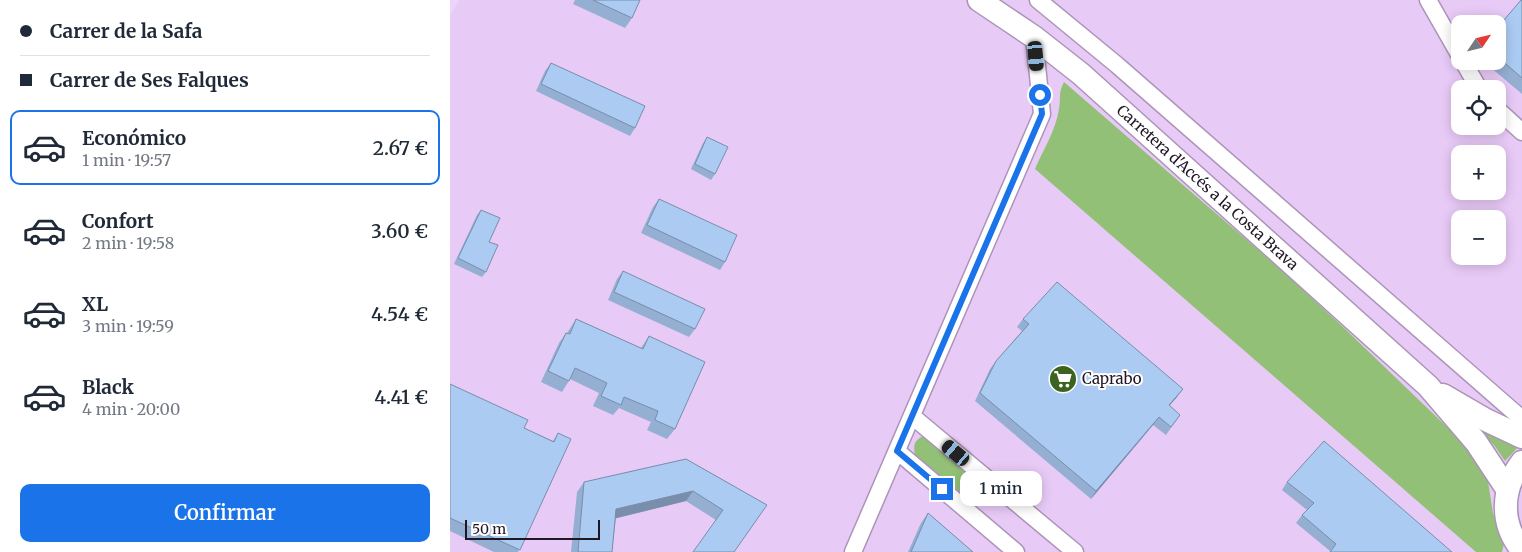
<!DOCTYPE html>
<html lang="es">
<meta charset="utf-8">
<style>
:root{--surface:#fff;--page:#f2f2f3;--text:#1f2937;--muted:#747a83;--line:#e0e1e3;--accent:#1a73e8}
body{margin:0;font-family:Merriweather,serif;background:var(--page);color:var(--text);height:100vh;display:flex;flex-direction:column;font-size:19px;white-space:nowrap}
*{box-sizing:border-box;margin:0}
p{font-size:16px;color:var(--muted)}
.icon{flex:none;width:28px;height:28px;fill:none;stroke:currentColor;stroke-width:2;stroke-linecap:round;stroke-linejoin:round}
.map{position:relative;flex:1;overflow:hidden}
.panel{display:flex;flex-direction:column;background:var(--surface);width:450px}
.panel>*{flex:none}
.top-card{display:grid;align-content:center;height:110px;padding:0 20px;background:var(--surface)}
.needle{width:32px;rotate:55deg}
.fabs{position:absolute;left:1001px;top:15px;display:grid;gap:10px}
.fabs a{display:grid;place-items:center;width:55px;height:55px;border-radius:10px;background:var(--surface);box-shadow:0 2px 12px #0003;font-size:25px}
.scale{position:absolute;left:15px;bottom:12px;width:135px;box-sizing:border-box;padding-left:5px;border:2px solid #201725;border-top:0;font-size:14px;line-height:18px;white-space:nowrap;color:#201725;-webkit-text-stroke:4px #fff;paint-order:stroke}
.end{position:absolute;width:22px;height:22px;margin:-11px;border:6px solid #1a73e8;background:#fff;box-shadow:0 0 0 2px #fff}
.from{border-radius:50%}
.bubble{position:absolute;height:35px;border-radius:10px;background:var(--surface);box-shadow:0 2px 12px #0003;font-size:16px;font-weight:600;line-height:35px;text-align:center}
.car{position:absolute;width:15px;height:30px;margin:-15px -8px;border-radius:6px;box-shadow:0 0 4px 1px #0007;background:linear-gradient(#222 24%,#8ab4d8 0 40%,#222 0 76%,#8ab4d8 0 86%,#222 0)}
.top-card b{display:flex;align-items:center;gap:18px;height:48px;font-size:19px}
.top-card b+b{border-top:1px solid var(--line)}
.top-card i{width:12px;height:12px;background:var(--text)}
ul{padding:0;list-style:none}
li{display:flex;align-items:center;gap:15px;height:75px;margin:0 10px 8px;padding:0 10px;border:2px solid transparent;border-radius:10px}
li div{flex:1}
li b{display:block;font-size:19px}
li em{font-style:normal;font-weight:600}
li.active{border-color:var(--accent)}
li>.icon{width:45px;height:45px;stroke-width:1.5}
.cta{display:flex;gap:10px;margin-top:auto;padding:10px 20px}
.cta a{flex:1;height:58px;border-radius:10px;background:var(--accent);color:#fff;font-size:20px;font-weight:600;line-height:58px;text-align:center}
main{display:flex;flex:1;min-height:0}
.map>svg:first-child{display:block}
.built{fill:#e8caf7;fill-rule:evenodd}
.green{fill:#92c076}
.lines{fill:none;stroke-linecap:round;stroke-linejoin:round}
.street-casing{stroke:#ac94b8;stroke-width:19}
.secondary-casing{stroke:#ac94b8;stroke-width:25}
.street{stroke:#fff;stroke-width:16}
.secondary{stroke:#fff;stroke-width:22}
.wall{fill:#94afd1}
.shaded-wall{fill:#788eaa}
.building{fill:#accbf3;stroke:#788eaa}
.route{stroke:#1a73e8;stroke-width:6}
.labels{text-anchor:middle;stroke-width:4;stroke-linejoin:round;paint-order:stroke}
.street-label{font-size:15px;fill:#201725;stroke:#fff}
.poi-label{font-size:15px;fill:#201725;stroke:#fff;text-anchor:start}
</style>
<main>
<section class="panel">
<div class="top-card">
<b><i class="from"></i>Carrer de la Safa</b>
<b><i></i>Carrer de Ses Falques</b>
</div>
<ul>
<li class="active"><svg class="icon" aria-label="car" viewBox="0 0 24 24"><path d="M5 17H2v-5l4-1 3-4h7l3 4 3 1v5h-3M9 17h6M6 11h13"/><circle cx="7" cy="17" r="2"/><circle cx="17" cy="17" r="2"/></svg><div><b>Económico</b><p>1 min · 19:57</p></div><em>2.67 €</em></li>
<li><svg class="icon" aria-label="car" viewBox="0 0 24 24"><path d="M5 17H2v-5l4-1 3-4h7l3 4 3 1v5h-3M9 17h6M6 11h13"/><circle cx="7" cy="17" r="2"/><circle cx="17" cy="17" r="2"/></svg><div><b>Confort</b><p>2 min · 19:58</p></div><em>3.60 €</em></li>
<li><svg class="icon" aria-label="car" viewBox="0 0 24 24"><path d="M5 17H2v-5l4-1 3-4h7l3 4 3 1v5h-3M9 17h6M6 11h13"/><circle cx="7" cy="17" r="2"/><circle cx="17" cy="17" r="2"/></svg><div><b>XL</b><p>3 min · 19:59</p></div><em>4.54 €</em></li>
<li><svg class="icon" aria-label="car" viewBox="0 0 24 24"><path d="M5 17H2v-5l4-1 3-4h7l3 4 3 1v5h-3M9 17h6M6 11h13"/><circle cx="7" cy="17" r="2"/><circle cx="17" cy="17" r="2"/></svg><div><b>Black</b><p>4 min · 20:00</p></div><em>4.41 €</em></li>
</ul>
<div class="cta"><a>Confirmar</a></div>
</section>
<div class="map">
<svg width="1072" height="552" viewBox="0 0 1072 552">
<rect width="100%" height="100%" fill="#edd4fa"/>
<path class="built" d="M9,0H1072V552H0V16ZM1010,24H1048V61H1010ZM1010,89H1048V126H1010ZM1010,154H1048V191H1010ZM1010,219H1048V256H1010Z"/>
<g class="green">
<path d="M614,82L828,267L892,326L1022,451L1037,475L1043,513L1054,544L1052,552H1026L585,169C593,150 606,130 609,109C611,98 608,93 614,82Z"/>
<path d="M1034,428L1071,444L1055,461L1044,445L1031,432Z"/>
<path d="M473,436L480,438L554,502L526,505L465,455C463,445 464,441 473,436Z"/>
</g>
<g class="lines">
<defs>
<g id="street">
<path d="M588,0L667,65L1072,419"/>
<path d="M978,0L1010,56"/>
<path d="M1013,61L1029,89"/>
<path d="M1048,110L1072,132"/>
<path d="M462,416L625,552"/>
<path d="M447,451L566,552"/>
<path d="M403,552L592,114L584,37"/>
</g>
<g id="secondary">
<path id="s1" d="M529,0L584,37L631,74L978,386L1026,442L1057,489"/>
<path d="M993,395L1036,420L1072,437"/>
<path d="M1072,462C1051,489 1050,524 1072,550"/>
</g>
</defs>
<use href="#street" class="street-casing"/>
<use href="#secondary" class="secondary-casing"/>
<use href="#street" class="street"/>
<use href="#secondary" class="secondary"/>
</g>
<g class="wall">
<path d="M125,0H190L182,18L175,28L123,4Z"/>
<path d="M1072,0V94L1033,61H1048V27Z"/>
<path d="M101,63L185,128L180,136L86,91L95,71Z"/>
<path d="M257,137L265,174L261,180L241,169L253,143Z"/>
<path d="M209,199L275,262L270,270L191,233L203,207Z"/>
<path d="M31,210L39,242L36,272L32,277L4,264L27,215Z"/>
<path d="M173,271L245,329L239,337L158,300L167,279Z"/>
<path d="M126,319L191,348L199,336L225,429L217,439L197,430L201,422L169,408L163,415L143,406L149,393L120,379L112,392L91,382L109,343L116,333H117L119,330Z"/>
<path d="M573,319L727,397L719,406L730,415L716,435L703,425L641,499L525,401L540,369L546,361L572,331L567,327Z"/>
<path d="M0,384L74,428L103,441L108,433L68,552H44L0,531Z"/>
<path d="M236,459L317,505L266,520L236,501L166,518L162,552H121L127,492L134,482Z"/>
<path d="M837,482L1002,552L880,551L846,523L852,515L857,510L832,490Z"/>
<path d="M478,513L523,552H458L471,523Z"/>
</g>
<g class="shaded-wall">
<path d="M733,389L727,397L713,413L719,405Z"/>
<path d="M709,417L703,425L641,499L646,491Z"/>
<path d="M243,491L236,501L159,520L166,509Z"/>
</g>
<g class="building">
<path d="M143,0H190L182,18Z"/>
<path d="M1071,0H1072V78L1048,57V27Z"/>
<path d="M101,63L195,106L185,128L91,84Z"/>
<path d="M257,137L278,147L265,174L245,164Z"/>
<path d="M209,199L287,235L275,262L197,225Z"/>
<path d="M31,210L50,218L39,242L48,245L36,272L8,258Z"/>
<path d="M173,271L255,309L245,329L164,292Z"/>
<path d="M607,282L733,389L719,405L730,415L721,427L709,417L646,491L530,393L546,361L579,324L573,319Z"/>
<path d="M126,319L193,349L199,336L255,362L225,429L205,420L208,411L174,397L171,405L151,396L157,383L125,368L119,381L98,371L116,333L120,334Z"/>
<path d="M0,384L78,420L74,428L104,442L108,433L121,439L70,550L0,518Z"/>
<path d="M874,441L1002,552H880L886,544L852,515L864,503L837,482Z"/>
<path d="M236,459L317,505L284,552H243L273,510L243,491L166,509L162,552H128L134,482Z"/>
<path d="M478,513L523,552H461Z"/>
</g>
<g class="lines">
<path class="route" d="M492,489L447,451L592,114L590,95"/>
</g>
<defs>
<symbol id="supermarket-disc" viewBox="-11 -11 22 22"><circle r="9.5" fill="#3c641f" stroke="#fff"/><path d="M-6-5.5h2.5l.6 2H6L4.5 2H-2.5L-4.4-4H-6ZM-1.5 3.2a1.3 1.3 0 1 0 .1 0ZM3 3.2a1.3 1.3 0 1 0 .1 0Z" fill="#fff"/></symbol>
</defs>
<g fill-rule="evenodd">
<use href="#supermarket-disc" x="597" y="363" width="32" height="32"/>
</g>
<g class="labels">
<g class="street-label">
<text dy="5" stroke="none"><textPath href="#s1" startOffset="296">Carretera d'Accés a la Costa Brava</textPath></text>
</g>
<g class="poi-label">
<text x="632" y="384">Caprabo</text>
</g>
</g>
</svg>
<div class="fabs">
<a><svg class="needle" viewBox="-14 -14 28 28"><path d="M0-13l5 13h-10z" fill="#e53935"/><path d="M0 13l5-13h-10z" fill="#747a83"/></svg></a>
<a><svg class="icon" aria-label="locate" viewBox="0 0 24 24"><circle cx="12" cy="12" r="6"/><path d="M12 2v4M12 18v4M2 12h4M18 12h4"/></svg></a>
<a>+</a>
<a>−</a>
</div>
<div class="scale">50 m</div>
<i class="end from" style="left:590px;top:95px"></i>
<i class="end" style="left:492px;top:489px"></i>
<div class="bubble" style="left:510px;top:471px;width:82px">1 min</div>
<i class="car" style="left:586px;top:56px;rotate:175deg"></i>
<i class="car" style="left:506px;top:453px;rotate:310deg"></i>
</div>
</main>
